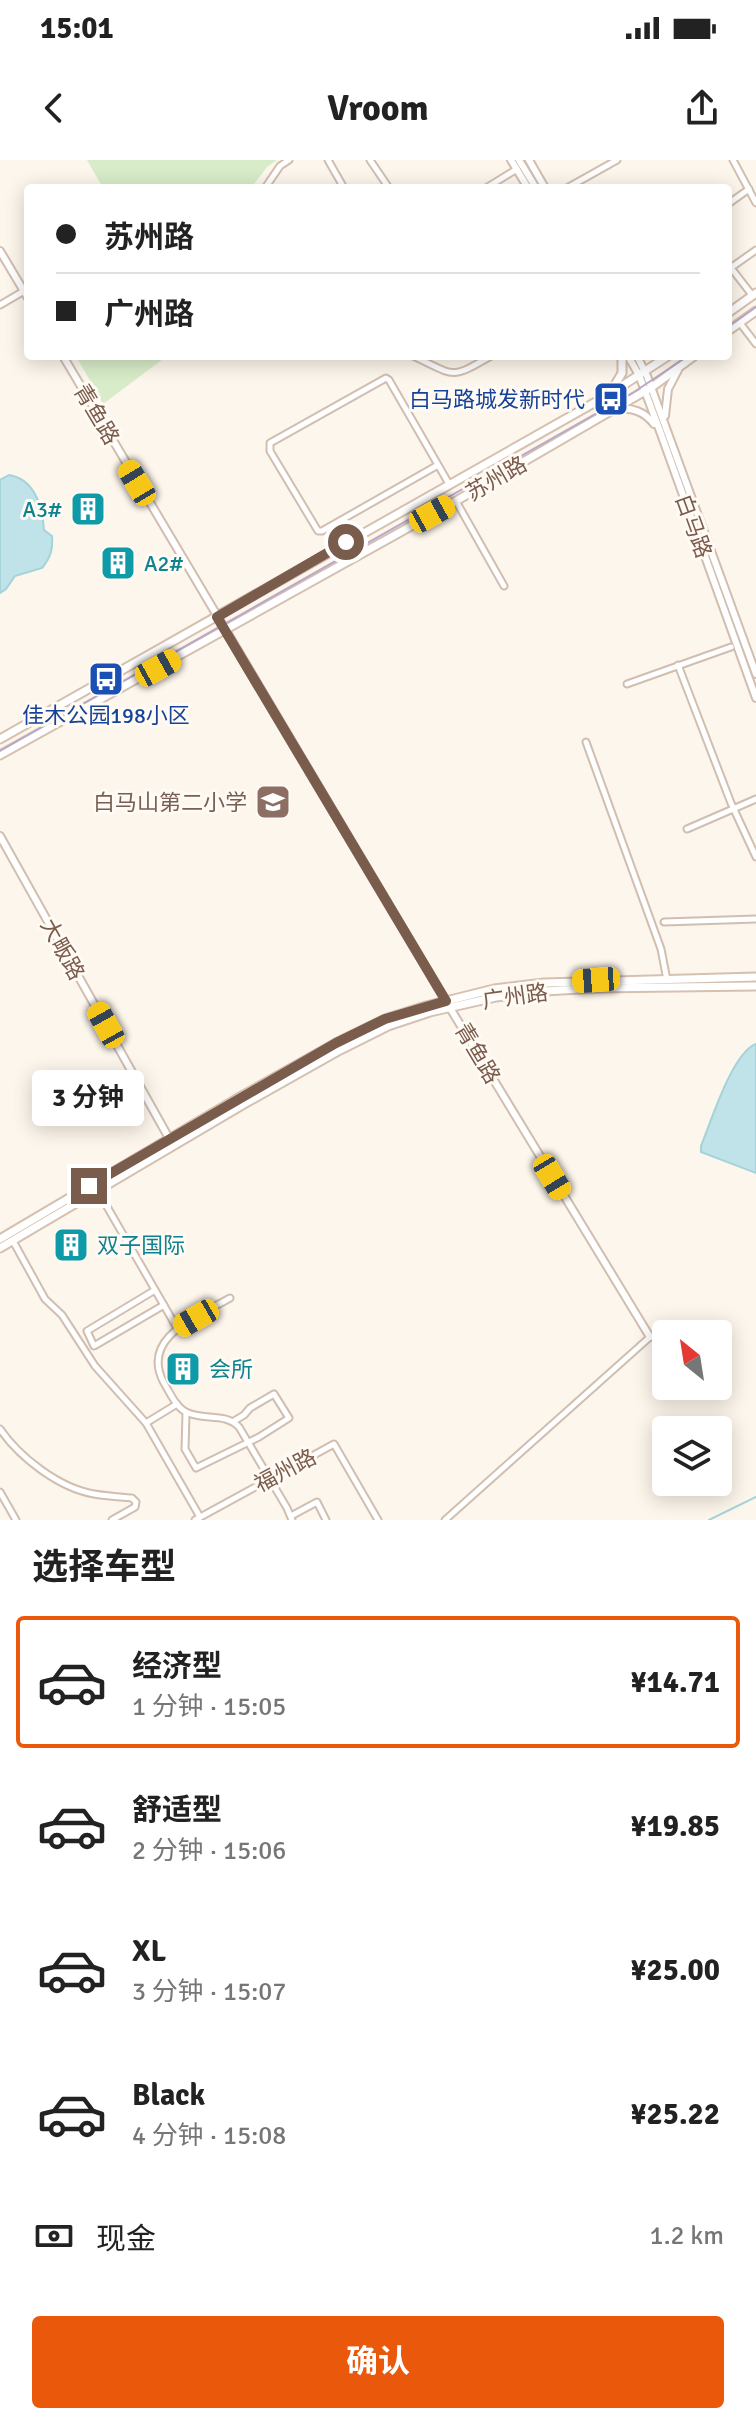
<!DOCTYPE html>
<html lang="zh">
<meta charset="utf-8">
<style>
:root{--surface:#fff;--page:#f2f2f2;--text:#222;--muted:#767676;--line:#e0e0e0;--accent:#ea580c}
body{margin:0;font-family:Signika,"Noto Sans SC",sans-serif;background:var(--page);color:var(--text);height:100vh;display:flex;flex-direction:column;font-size:30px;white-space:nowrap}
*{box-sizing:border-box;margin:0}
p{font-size:26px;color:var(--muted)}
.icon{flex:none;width:44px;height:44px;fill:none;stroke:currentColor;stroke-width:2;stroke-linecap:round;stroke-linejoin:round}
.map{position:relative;height:1360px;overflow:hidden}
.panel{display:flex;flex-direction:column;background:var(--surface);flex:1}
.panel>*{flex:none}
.top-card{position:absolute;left:24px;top:24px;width:708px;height:176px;border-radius:8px;box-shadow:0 4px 20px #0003;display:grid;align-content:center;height:176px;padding:0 32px;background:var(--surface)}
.needle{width:52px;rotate:330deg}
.controls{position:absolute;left:652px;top:1160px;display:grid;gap:16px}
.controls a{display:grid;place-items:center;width:80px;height:80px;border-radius:8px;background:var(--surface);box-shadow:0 4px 20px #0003;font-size:40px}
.end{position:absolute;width:36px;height:36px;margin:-18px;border:10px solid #7a5c4d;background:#fff;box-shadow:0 0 0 4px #fff}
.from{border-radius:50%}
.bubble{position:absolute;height:56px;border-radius:8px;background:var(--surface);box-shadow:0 4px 20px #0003;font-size:26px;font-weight:700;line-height:56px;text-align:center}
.car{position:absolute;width:24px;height:48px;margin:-24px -12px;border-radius:10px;box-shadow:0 0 6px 2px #0007;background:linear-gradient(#f5c518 24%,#345 0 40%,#f5c518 0 76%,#345 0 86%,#f5c518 0)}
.top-card b{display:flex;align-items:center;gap:28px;height:76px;font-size:30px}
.top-card b+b{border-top:2px solid var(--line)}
.top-card i{width:20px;height:20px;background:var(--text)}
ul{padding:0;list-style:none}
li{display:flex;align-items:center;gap:24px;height:132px;margin:0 16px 12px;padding:0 16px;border:4px solid transparent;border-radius:8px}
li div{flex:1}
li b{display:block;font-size:30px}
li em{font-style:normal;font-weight:700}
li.on{border-color:var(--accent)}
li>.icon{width:72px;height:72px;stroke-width:1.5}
h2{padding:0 32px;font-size:36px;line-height:96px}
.pay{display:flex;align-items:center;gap:20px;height:88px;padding:0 32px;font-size:30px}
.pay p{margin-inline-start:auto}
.cta{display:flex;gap:16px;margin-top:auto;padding:16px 32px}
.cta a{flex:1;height:92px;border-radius:8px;background:var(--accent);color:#fff;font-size:32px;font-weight:700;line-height:92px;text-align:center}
.status{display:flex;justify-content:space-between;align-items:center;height:56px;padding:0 40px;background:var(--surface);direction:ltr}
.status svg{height:22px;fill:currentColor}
header{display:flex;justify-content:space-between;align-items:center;height:104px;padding:0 32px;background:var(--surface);font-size:36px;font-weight:700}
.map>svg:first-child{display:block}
.green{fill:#d8ecc9}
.water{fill:#bfe3e8;stroke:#a5d3da;stroke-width:2}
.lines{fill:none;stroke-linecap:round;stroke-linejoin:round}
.stream{stroke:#a5d3da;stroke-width:2}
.minor-casing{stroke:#d1beb0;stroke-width:9}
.tertiary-casing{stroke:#d1beb0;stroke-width:10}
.secondary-casing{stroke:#d6c0b0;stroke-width:11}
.minor{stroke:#fff;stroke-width:5}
.tertiary{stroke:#fff;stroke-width:6}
.secondary{stroke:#fff;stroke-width:7}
.tram{stroke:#b9a8c9;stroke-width:2}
.route{stroke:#7a5c4d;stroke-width:10}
.labels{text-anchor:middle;stroke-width:6;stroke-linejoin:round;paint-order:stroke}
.transit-label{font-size:22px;fill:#164399;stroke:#fffaf3;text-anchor:end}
.street-label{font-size:22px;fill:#7a5c4d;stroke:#fffaf3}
.culture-label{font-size:22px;fill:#0d838f;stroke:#fffaf3;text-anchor:start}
.education-label{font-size:22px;fill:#785e54;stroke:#fffaf3;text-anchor:end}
</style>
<div class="status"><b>15:01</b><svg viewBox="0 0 49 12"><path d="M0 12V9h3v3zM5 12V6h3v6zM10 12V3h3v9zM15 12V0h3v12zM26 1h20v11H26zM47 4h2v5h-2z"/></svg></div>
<header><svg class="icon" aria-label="back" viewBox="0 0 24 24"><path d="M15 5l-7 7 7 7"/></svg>Vroom<svg class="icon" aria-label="share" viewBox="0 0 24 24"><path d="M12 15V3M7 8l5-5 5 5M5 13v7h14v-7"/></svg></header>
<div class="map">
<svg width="756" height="1360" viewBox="0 0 756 1360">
<rect width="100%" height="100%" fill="#fdf6ec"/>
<g class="green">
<path d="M87,0H277L267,7L251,28H103Z"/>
<path d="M76,196H167L103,244Z"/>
</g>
<g class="water">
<path d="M9,315C35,319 43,348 44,370L52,376C53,389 51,397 42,408L15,416L6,429L0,433V320Z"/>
<path d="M756,884V1013L701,992V986C711,962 732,893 756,884Z"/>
</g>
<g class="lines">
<path class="stream" d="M709,1360L756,1337"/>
<defs>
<g id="minor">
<path d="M328,0L344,28"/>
<path d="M370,0L389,28"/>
<path d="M733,0L756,43"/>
<path d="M265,28L280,6L289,0"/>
<path d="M486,28L517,9"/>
<path d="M567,28L617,0"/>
<path d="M728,44L749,29"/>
<path d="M728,104L752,135"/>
<path d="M729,109L756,90"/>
<path d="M0,145L24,131"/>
<path d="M740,163L756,184"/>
<path d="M413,196C456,216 449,220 491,196"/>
<path d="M438,305L322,371H318L270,291V283L386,218L389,220L441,310L449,324"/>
<path d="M456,341L504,426"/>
<path d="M678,505L731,643L756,697"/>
<path d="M627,524L731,487"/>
<path d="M586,582L661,789L667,820"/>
<path d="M687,669L756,639"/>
<path d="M664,762L756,759"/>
<path d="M98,1031L177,1168"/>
<path d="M13,1081L45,1139L62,1155L95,1206L146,1263L177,1244"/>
<path d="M155,1130L87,1171L94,1186L164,1145"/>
<path d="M230,1138C199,1156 139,1177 164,1223C170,1233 176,1247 186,1252C203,1261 225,1252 239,1267L287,1348L292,1360"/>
<path d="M186,1253L185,1289L196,1308L259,1277L289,1258L274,1234L250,1248L244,1255L234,1261"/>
<path d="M146,1263L200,1357"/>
<path d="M0,1269C19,1297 59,1328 94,1334C106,1336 120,1337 132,1338L136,1342L135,1347L112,1360"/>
<path d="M0,1332L16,1360"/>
<path d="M291,1356L317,1342L326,1360"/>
<path d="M195,1360L334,1284L378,1360"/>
<path d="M445,1360L650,1177"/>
</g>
<g id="tertiary">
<path d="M511,0L528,28"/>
<path d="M519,0L536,28"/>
<path d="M529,0L545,28"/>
<path d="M0,91L28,138"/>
<path d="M63,196L450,848L650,1177"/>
<path d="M628,196L639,215L661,274L756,538"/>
<path d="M637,196L647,216L756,514"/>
<path d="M615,250C631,246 645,252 654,264"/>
<path d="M665,256L668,229L678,210"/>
<path d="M0,676L170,980"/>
</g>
<g id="secondary">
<path d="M728,153L756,133"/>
<path d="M728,171L756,151"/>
<path d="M612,230L622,213V196"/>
<path d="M0,579L608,235L668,196"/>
<path d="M0,595L456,341L652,227L694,196"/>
<path d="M0,1079L240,937L336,883L385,859L426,846L494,829L544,823L756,817"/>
<path d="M0,1088L244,944L340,890L388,866L430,852L496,837L545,831L596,828L756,826"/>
</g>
</defs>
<use href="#minor" class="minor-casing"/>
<use href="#tertiary" class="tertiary-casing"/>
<use href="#secondary" class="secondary-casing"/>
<use href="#minor" class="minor"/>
<use href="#tertiary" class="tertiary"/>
<use href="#secondary" class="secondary"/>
<g class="tram">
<path d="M728,167L756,147"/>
<path d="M0,591L634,232L688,196"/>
</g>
</g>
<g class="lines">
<path class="route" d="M89,1026L336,883L385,859L446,841L217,457L346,382"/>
</g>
<defs>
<symbol id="bus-square" viewBox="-11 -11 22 22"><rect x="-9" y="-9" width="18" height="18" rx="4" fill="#1a4fb4" stroke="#fffaf3"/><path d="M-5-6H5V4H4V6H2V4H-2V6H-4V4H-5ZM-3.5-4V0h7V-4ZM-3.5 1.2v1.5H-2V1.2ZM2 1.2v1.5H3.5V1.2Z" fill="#fff"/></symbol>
<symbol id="building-square" viewBox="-11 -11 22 22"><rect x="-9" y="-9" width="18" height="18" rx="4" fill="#0f9aa8" stroke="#fffaf3"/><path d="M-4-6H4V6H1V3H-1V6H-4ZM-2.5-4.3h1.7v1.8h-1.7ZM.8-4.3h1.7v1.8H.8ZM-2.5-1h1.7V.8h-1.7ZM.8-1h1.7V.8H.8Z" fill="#fff"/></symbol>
<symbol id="school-square" viewBox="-11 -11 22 22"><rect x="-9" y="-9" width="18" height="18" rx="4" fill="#8d6e63" stroke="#fffaf3"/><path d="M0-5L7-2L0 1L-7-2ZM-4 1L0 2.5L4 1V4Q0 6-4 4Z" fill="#fff"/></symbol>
</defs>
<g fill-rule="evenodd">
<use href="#bus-square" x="591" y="219" width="40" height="40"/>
<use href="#building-square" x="68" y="329" width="40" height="40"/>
<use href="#building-square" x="98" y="383" width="40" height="40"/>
<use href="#bus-square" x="86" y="499" width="40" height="40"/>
<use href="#school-square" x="253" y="622" width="40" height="40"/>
<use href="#building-square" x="51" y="1065" width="40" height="40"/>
<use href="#building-square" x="163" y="1189" width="40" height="40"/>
</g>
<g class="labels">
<g class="transit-label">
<text x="585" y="247">白马路城发新时代</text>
<text x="106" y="563" text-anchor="middle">佳木公园198小区</text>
</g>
<g class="street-label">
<text transform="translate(97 254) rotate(59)" y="8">青鱼路</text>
<text transform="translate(496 318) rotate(-30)" y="8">苏州路</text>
<text transform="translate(694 366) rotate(70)" y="8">白马路</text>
<text transform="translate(63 789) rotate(61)" y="8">大畈路</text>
<text transform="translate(515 836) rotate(-8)" y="8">广州路</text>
<text transform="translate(478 893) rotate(59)" y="8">青鱼路</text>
<text transform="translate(285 1310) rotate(-28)" y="8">福州路</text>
</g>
<g class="culture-label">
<text x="62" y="357" text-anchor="end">A3#</text>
<text x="144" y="411">A2#</text>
<text x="97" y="1093">双子国际</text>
<text x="209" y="1217">会所</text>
</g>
<g class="education-label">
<text x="247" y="650">白马山第二小学</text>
</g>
</g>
</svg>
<div class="controls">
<a><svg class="needle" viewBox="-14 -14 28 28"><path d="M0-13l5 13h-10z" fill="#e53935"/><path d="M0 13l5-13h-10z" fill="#767676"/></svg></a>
<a><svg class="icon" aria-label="layers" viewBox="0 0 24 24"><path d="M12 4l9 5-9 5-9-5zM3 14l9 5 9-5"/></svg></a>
</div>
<i class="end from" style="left:346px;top:382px"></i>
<i class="end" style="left:89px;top:1026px"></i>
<div class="bubble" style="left:32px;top:910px;width:112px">3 分钟</div>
<i class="car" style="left:137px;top:323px;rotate:329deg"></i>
<i class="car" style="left:432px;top:354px;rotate:61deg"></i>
<i class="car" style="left:158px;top:508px;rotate:61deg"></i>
<i class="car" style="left:596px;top:820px;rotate:266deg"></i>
<i class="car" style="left:106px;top:865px;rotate:331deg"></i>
<i class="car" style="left:552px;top:1017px;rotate:149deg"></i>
<i class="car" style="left:196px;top:1158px;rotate:240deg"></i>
<div class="top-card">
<b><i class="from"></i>苏州路</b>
<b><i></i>广州路</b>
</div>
</div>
<section class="panel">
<h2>选择车型</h2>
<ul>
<li class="on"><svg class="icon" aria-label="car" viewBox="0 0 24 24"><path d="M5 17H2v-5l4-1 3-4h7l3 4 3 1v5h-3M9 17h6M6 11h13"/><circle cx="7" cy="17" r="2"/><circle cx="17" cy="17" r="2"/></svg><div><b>经济型</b><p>1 分钟 · 15:05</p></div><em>¥14.71</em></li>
<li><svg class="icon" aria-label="car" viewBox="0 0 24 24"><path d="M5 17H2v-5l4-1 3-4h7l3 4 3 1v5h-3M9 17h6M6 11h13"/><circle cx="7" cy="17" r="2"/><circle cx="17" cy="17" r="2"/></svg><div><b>舒适型</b><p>2 分钟 · 15:06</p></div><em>¥19.85</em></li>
<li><svg class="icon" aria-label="car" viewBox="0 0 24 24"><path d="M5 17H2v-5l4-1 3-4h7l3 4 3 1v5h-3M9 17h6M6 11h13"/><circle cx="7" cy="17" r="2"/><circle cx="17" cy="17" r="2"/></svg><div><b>XL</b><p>3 分钟 · 15:07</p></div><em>¥25.00</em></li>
<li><svg class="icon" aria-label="car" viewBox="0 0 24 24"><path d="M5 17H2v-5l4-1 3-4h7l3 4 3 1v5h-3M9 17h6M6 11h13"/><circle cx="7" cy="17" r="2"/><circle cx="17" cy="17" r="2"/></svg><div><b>Black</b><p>4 分钟 · 15:08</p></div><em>¥25.22</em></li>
</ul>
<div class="pay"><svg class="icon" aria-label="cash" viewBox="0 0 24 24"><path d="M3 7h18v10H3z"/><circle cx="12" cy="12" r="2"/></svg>现金<p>1.2 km</p></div>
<div class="cta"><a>确认</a></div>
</section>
